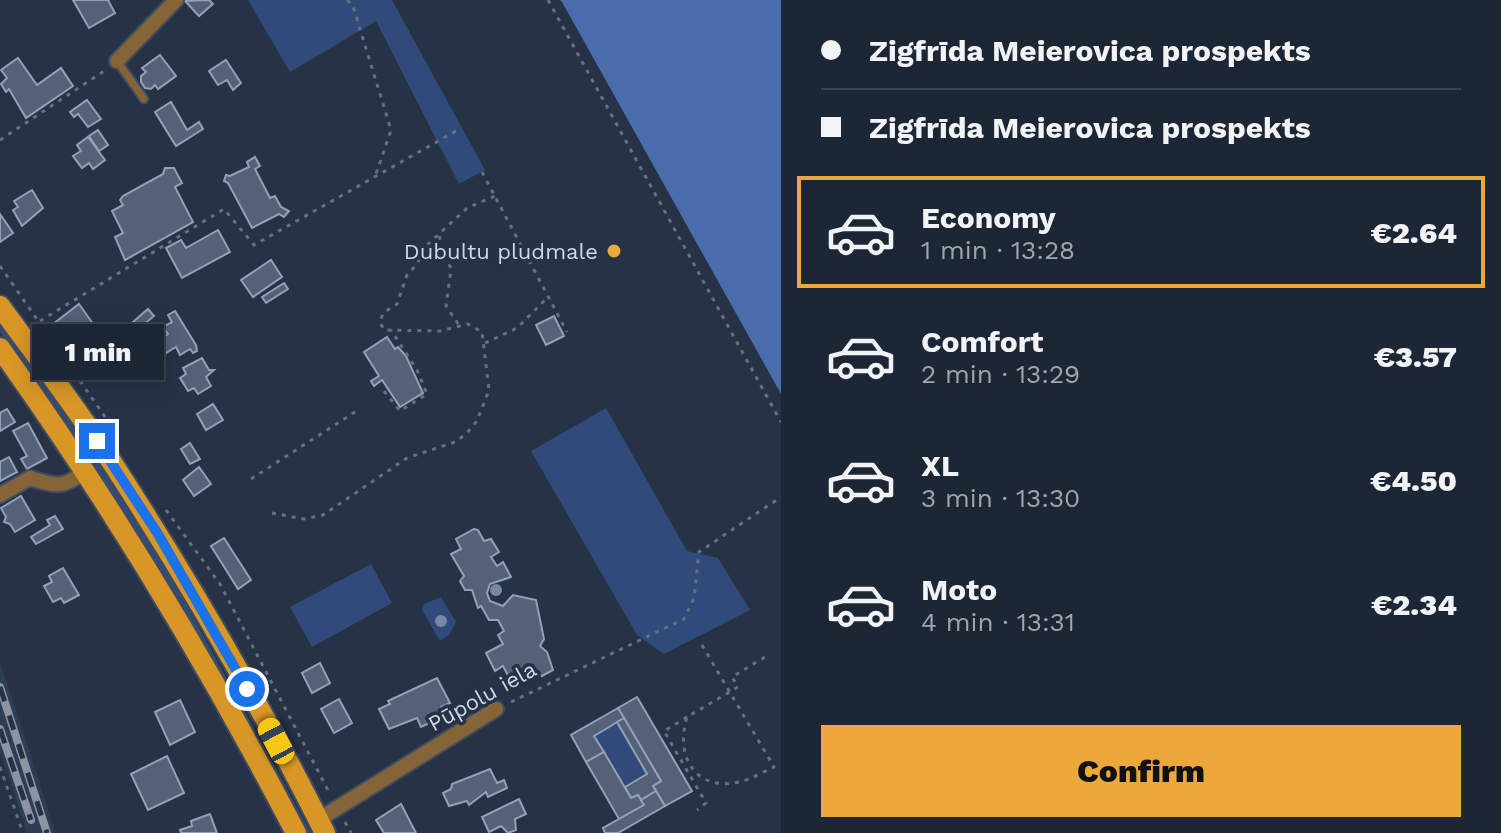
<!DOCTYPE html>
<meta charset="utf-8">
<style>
:root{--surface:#1c2634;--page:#252e3c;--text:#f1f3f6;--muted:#a0a5ac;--line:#3a434f;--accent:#eda83b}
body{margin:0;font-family:"Work Sans",sans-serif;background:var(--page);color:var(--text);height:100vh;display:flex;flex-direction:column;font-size:30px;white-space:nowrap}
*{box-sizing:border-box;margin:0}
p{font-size:26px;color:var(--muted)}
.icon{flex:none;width:44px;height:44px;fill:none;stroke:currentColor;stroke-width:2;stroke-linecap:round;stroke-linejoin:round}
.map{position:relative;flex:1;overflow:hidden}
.side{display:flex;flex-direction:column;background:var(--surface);width:720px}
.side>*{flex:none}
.guide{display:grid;align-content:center;height:176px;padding:0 40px;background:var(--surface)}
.end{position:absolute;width:36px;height:36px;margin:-18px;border:10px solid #1a73e8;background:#fff;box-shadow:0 0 0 4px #fff}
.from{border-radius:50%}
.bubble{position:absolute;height:56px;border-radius:0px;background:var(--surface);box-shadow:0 4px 20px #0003,0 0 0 2px var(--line);font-size:26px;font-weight:800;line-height:56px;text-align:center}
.car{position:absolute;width:24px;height:48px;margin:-24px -12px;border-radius:10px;box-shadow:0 0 6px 2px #0007;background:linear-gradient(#f5c518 24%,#345 0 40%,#f5c518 0 76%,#345 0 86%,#f5c518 0)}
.guide b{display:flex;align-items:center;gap:28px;height:76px;font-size:30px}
.guide b+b{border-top:2px solid var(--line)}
.guide i{width:20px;height:20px;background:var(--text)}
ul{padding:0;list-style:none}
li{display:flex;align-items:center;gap:24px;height:112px;margin:0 16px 12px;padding:0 24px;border:4px solid transparent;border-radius:0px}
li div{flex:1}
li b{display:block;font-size:30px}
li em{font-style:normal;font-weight:800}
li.selected{border-color:var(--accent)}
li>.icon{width:72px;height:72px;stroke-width:1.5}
.action{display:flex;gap:16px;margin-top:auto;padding:16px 40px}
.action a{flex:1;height:92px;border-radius:0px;background:var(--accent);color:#111;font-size:32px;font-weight:800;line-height:92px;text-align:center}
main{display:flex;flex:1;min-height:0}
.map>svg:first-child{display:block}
.built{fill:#2d3d56}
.green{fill:#304b79}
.water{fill:#486daa}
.building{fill:#546177;stroke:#92a1b9;stroke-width:2}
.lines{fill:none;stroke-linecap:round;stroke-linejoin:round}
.lane-casing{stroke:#414d5f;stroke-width:11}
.street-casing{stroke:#414d5f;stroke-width:18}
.primary-casing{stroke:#414d5f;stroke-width:24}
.path{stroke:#667082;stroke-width:3;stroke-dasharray:4 6;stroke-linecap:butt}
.lane{stroke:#856538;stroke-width:7}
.street{stroke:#856538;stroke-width:14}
.primary{stroke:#d89627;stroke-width:20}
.rail-casing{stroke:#8b94a4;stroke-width:8}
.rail{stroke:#263246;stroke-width:5;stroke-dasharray:15;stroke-linecap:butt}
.tree{fill:#7788a5}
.route{stroke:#1a73e8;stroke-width:10}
.poi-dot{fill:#eda83b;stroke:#263246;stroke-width:3}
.labels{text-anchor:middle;stroke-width:7;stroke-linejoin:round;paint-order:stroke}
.poi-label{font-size:22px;fill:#d0d8e5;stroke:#263246;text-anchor:end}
.street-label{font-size:22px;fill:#d0d8e5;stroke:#263246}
</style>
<main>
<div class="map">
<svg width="781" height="833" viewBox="0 0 781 833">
<rect width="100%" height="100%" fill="#263246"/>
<path class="built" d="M0,662L27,743L55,833H27L0,751Z"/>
<g class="green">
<path d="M248,0H392L485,170L459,184L376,21L290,72Z"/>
<path d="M0,321L83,440L168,571L311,833H303L214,666L149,553L0,332Z"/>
<path d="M606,408L687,551L718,558L750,610L664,654L637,635L531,451Z"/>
<path d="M371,564L392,603L312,647L290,607Z"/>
<path d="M441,597L456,622L449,635L440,641L422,610L424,604Z"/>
<path d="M617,722L647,774L625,787L594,736Z"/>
</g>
<path class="water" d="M560,0H781V394L562,2Z"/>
<g class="building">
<path d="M73,0H108L115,13L89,28Z"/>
<path d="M209,0L213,4L199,16L185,1Z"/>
<path d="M160,55L176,76L158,89L155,85L151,89L145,88L141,82V76L146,72L142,68Z"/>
<path d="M18,58L37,85L61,68L73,86L26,118L9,89L6,92L1,84L7,78L1,70Z"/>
<path d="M226,60L241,83L233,90L227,80L218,85L209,71Z"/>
<path d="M87,100L101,119L88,127L78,114L74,117L70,112Z"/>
<path d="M171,102L187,130L199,122L203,129L176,146L155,112Z"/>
<path d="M98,130L108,145L99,151L89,136Z"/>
<path d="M88,137L105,160L93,169L89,163L82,168L73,156L81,151L77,145Z"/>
<path d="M255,157L260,166L255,169L270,198L275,196L281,207L289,211L284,217L279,214L252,228L228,183L224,181L226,175L230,176L249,167L247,162Z"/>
<path d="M165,168H174L182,183L175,187L193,222L125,260L115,237L123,233L112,211L123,205L120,200L123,196L163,174Z"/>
<path d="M32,190L43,208L22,226L13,210L18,207L14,201Z"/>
<path d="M0,214L13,233L0,242Z"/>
<path d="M218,230L230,252L182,278L166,248L181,240L186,248Z"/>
<path d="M271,260L282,277L253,297L241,280Z"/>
<path d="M284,283L288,289L266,303L262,297Z"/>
<path d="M79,304L101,335L75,356L53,324Z"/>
<path d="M148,309L154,316L130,336L125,329Z"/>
<path d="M175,311L196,345L197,351L193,353L190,349L180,355L176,347L166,353L159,340L168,334L163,327L172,322L168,315Z"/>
<path d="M554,316L564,336L546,345L536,325Z"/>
<path d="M387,337L395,349L398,347L406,356L423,393L400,407L382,380L374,386L371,381L379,376L364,352Z"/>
<path d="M117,340L125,353L105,368L103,365L96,372L92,369L88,359Z"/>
<path d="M202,358L209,370H214L206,377L211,386L198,394L194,388L188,391L180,378L186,374L183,368Z"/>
<path d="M213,404L223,420L206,430L197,414Z"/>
<path d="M7,409L15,422L0,431V413Z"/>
<path d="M28,423L47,458L27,469L21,459L27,456L13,431Z"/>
<path d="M190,443L200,459L190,464L181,449Z"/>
<path d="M9,457L17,472L0,481V462Z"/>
<path d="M199,467L211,484L194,496L183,480Z"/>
<path d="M21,496L35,520L15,532L10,524L4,522L6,517L1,508Z"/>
<path d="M55,516L63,529L36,544L31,537L50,525L47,520Z"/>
<path d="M474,529L478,530L484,541L491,539L499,552L491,557L497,566L503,562L511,577L490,584L487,593L490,601L503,606L513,595L536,600L544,639L540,646L547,652L553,670L542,676L534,672L535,676L514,687L503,666L495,671L486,653L503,644L498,635L504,631L498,620H489L481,606L478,608L472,590H465L460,581L464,576L451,554L461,549L456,539Z"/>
<path d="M224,538L251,580L238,589L211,546Z"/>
<path d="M63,568L79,595L64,603L61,598L53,602L44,586L52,582L49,576Z"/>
<path d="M320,663L330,683L312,693L302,673Z"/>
<path d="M437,678L450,703L441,707L445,716L421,727L417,718L389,729L379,709L390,704L388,701Z"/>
<path d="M637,697L692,791L665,806L653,786L661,781L618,708Z"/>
<path d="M339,699L352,723L334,733L321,709Z"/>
<path d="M180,700L195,732L170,745L155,712Z"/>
<path d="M618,708L624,718L594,736L604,752L586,762L571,735Z"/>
<path d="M624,718L661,781L653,786L656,791L641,800L638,795L631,798L625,787L647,774L617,722Z"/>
<path d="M604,752L631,798L638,795L644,805L619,819L586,762Z"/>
<path d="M167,756L184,793L148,810L131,774Z"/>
<path d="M490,769L497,783L504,780L507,788L488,797L486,792L469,805L467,801L449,806L443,793L451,789L452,784Z"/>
<path d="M656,791L665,806L618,833H605L603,828L644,805L641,800Z"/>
<path d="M519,799L526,814L515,819L516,830L508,833L501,826L489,832L482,817Z"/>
<path d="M401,804L416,833H384L376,820Z"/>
<path d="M210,814L217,833H181L180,830L192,826L191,821Z"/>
</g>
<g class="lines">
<defs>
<path id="lane" d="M117,61L144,99"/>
<g id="street">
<path d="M117,61L176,0"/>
<path d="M0,495L30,478C55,486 64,489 85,471"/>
<path d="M318,820L496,709"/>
</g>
<g id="primary">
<path d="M0,306C38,358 78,410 113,464C190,583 262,707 325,833"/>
<path d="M0,348C111,503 208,664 296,833"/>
</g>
</defs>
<use href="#lane" class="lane-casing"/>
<use href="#street" class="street-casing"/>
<use href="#primary" class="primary-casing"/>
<g class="path">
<path d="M347,0L353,6L391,130L375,177"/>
<path d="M548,0L781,422"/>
<path d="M0,140L104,71"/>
<path d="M482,172L567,332"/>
<path d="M439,236L451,269L446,306L459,325"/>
<path d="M0,266L110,424"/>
<path d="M40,321L224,209L254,245L456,131"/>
<path d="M485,343L517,328L548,297"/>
<path d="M384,391L400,411L427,394L417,370L391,330"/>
<path d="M251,479L358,410"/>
<path d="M166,510L220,584L330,794"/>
<path d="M272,513L304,519L323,515L407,458L455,442L466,434L477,421L489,390L482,332L468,324L440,331L384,330L380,322L383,313L397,304L407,275L417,264L425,247L467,208L495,196"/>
<path d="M702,645L774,767C763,772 752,779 739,782C694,792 675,755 687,717L738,687L732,677L765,657"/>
<path d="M511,702L684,619L694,598L699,552L781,497"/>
<path d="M687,717L664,731L706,803L697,810"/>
<path d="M0,767L23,833"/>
<path d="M345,822L351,833"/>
</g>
<use href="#lane" class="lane"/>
<use href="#street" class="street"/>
<use href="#primary" class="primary"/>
<defs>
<g id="rail">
<path d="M0,687L47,833"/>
<path d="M0,729L31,820"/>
</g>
</defs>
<use href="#rail" class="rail-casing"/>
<use href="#rail" class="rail"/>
</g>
<g class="tree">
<circle cx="496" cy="590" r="6"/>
<circle cx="441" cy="621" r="6"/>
</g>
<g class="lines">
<path class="route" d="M97,441L158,534L247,689"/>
</g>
<circle class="poi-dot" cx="614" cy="251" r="8"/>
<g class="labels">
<g class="poi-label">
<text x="598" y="259">Dubultu pludmale</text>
</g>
<g class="street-label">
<text transform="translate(482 696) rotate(-29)" y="8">Pūpolu iela</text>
</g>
</g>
</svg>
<i class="end from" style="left:247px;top:689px"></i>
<i class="end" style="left:97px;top:441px"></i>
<div class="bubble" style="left:32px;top:324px;width:132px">1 min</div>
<i class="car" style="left:276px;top:741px;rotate:332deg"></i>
</div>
<section class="side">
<div class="guide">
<b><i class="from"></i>Zigfrīda Meierovica prospekts</b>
<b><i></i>Zigfrīda Meierovica prospekts</b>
</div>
<ul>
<li class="selected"><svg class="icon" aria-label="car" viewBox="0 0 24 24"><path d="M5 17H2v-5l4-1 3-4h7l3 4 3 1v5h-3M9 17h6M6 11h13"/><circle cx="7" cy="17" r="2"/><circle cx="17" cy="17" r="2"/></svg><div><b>Economy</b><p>1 min · 13:28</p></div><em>€2.64</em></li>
<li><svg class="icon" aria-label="car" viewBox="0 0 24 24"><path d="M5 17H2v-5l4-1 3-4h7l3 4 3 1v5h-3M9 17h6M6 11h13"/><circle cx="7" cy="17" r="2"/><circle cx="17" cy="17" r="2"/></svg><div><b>Comfort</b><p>2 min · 13:29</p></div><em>€3.57</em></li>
<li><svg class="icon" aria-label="car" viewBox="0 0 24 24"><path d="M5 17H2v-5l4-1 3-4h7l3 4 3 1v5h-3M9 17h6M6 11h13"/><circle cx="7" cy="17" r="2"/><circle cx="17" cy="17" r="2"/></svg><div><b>XL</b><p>3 min · 13:30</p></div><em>€4.50</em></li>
<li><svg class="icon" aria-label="car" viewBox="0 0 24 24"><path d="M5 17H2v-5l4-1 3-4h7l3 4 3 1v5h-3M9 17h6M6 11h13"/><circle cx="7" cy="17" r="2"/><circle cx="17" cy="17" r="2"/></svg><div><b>Moto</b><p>4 min · 13:31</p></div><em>€2.34</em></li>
</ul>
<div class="action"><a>Confirm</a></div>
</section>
</main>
